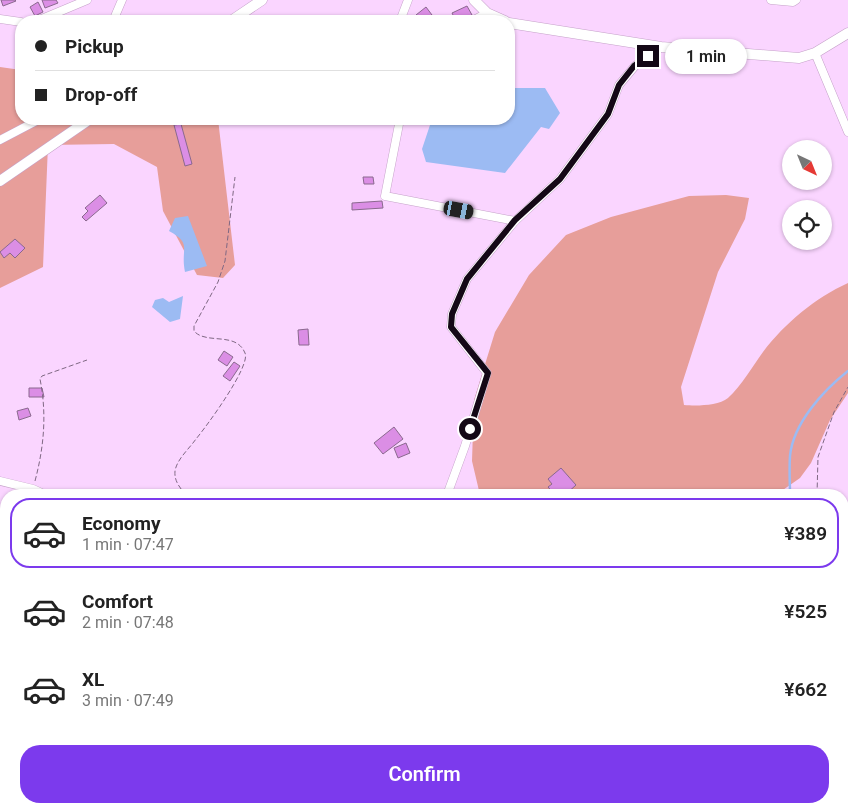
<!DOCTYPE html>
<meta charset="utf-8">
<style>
:root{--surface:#fff;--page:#f2f2f2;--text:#222;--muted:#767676;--line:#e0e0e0;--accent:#7c3aed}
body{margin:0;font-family:Roboto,sans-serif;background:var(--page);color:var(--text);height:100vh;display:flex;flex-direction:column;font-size:19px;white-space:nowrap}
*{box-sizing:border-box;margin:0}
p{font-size:16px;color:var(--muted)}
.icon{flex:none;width:28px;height:28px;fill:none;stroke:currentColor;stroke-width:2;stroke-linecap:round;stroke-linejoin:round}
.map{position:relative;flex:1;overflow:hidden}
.details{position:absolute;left:0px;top:489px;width:849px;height:324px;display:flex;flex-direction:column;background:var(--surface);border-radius:20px 20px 0 0;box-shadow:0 1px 4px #0004}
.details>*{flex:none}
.banner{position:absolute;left:15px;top:15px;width:500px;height:110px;border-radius:20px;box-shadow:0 1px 4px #0004;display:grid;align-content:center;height:110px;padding:0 20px;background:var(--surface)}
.needle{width:32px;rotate:137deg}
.tools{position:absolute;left:782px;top:140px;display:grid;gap:10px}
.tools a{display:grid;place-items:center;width:50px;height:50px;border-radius:50%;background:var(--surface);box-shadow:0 1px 4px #0004;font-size:25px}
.end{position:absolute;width:22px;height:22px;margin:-11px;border:6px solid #140816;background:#fff;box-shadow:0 0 0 2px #fff}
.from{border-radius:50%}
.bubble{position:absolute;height:35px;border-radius:18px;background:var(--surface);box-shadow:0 1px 4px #0004;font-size:16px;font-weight:600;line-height:35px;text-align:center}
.car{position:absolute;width:15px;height:30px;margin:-15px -8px;border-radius:6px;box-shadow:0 0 4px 1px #0007;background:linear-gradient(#222 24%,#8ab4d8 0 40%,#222 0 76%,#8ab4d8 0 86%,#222 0)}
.banner b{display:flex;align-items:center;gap:18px;height:48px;font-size:19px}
.banner b+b{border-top:1px solid var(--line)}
.banner i{width:12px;height:12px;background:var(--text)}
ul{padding:9px 0 0;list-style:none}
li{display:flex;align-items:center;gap:15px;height:70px;margin:0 10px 8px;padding:0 10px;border:2px solid transparent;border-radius:20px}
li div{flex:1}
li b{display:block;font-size:19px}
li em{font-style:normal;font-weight:600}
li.selected{border-color:var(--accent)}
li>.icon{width:45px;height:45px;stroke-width:1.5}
.cta{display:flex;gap:10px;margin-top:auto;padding:10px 20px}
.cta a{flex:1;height:58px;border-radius:20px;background:var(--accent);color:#fff;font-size:20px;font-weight:600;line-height:58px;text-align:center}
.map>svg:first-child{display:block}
.green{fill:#e79e9a}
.water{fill:#9cbbf3}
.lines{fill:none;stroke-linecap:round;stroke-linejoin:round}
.stream{stroke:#9cbbf3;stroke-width:2.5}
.river{stroke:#9cbbf3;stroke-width:15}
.building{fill:#db8ee5;stroke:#8a698e}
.minor-casing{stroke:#c5a2c9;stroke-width:9}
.tertiary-casing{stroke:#c5a2c9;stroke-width:11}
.path{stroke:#7f6883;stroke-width:1;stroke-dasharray:5 2.5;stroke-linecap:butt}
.minor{stroke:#fff;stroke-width:8}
.tertiary{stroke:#fff;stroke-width:10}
.route{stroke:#140816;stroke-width:6}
</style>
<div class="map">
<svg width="848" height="812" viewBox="0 0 848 812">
<rect width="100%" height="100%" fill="#fad5ff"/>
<g class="green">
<path d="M0,67L21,70V119H218L235,265L223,278L197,275L163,211L157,167L114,144L48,145L43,267L0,288Z"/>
<path d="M726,195L749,198L745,219L718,272L681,387L684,405C696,406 718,406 728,398C742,385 752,367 763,352C785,323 815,298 848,283V393L830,420L811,463L800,478L780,492L770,495H480L472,461L474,400L495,332L529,275L566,235L611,217L689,196Z"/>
</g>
<g class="water">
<path d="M509,88H545L560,113L549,129L541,127L505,173L426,162L422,149L432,119H509Z"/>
<path d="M188,216L207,266L185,272C180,248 193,244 169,231L175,218Z"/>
<path d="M183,296L180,319L170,322L152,307L155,300L163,298L169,302Z"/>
</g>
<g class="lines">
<g class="stream">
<path d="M790,495C790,482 789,469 790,456C793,423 824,390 848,371"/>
<path d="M382,812L388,806"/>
</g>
<g class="river">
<path d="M291,806L325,812"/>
<path d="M0,809L8,806"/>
</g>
</g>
<g class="building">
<path d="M1,0H15L16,1L3,6Z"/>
<path d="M42,0H56L58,3L45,8Z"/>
<path d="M38,2L43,12L35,16L30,7Z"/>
<path d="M467,6L472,15L456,21L452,13Z"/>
<path d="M426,7L432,15L424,21H421L416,15Z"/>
<path d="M181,124L192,164L185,166L174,125Z"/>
<path d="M363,177H373L374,184H364Z"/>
<path d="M100,195L107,203L86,221L82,217L88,211L85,208Z"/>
<path d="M382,201L383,208L352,210V203Z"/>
<path d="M15,239L25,248L15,258L10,253L4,258L0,252Z"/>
<path d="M308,329L309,345H299L298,330Z"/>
<path d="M224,351L233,357L227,366L218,360Z"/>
<path d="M234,362L240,366L230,381L223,376Z"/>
<path d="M29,388H42L44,397H29Z"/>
<path d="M28,408L31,416L19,420L17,411Z"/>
<path d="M394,427L403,439L383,454L374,443Z"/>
<path d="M406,443L410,453L398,458L394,448Z"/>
<path d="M561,468L576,485L565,495H561L558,492L555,495L548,487L552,484L548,479Z"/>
<path d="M717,806H737V808L718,812Z"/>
</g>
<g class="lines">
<defs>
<g id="minor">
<path d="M771,0L793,2L796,0"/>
<path d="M0,19L21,22"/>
<path d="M37,21L87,0"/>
<path d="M113,21L122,0"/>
<path d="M400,21L408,0"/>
<path d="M472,21L487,13"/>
<path d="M815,53L848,132"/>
<path d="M400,119L385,196L515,221"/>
<path d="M0,140L40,119"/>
<path d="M0,481L33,489L46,495"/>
<path d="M447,495L465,446L487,373L451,327L452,314L467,279L515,221L560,179L608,114L619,85L635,66L661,47"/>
<path d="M842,645L848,646"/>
<path d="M0,796L6,794"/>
<path d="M131,806L159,812"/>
<path d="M637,806L640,812"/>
<path d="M66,812L88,806"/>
<path d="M221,812L222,806"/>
<path d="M764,812L765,806"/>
</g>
<g id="tertiary">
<path d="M474,0L487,13L505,21"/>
<path d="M231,21L262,0"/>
<path d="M509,23L661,47L799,58L815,53L848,33"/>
<path d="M0,181L90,119"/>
</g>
</defs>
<use href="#minor" class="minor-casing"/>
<use href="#tertiary" class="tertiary-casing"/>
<g class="path">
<path d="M35,481C44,447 47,414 40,379L42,376L87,360"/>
<path d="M186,495C180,488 174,481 175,471C177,459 189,449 196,439C206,427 251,366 245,353C236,331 206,345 194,331V326L218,282L225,261L235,177"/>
<path d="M817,495L818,457L834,412L848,387"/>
<path d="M0,594L6,597"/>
</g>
<use href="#minor" class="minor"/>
<use href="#tertiary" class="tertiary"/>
</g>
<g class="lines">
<path class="route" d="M470,429L488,373L451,327L452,314L467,279L515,220L560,179L608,114L619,85L634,66L648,56"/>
</g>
</svg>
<div class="tools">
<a><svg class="needle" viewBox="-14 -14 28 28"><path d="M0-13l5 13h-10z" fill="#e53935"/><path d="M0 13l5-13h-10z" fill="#767676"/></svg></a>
<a><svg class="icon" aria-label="locate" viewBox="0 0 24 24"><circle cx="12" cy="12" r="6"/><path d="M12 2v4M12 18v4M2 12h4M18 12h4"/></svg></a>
</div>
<i class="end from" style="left:470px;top:429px"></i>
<i class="end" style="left:648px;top:56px"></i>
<div class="bubble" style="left:665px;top:39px;width:82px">1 min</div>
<i class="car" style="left:459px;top:210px;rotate:101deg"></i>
<div class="banner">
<b><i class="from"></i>Pickup</b>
<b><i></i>Drop-off</b>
</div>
<section class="details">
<ul>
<li class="selected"><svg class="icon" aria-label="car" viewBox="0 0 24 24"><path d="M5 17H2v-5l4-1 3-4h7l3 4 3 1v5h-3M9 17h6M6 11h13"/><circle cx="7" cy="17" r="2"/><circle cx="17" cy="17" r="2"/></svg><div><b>Economy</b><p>1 min · 07:47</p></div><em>¥389</em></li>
<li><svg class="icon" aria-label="car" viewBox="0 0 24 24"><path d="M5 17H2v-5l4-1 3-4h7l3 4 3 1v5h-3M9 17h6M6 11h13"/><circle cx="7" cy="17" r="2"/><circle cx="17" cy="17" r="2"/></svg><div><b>Comfort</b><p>2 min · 07:48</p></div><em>¥525</em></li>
<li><svg class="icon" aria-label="car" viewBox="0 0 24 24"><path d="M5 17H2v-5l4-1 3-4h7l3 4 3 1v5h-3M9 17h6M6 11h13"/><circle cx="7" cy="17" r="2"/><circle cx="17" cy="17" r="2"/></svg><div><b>XL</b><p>3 min · 07:49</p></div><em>¥662</em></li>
</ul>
<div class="cta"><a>Confirm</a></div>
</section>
</div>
